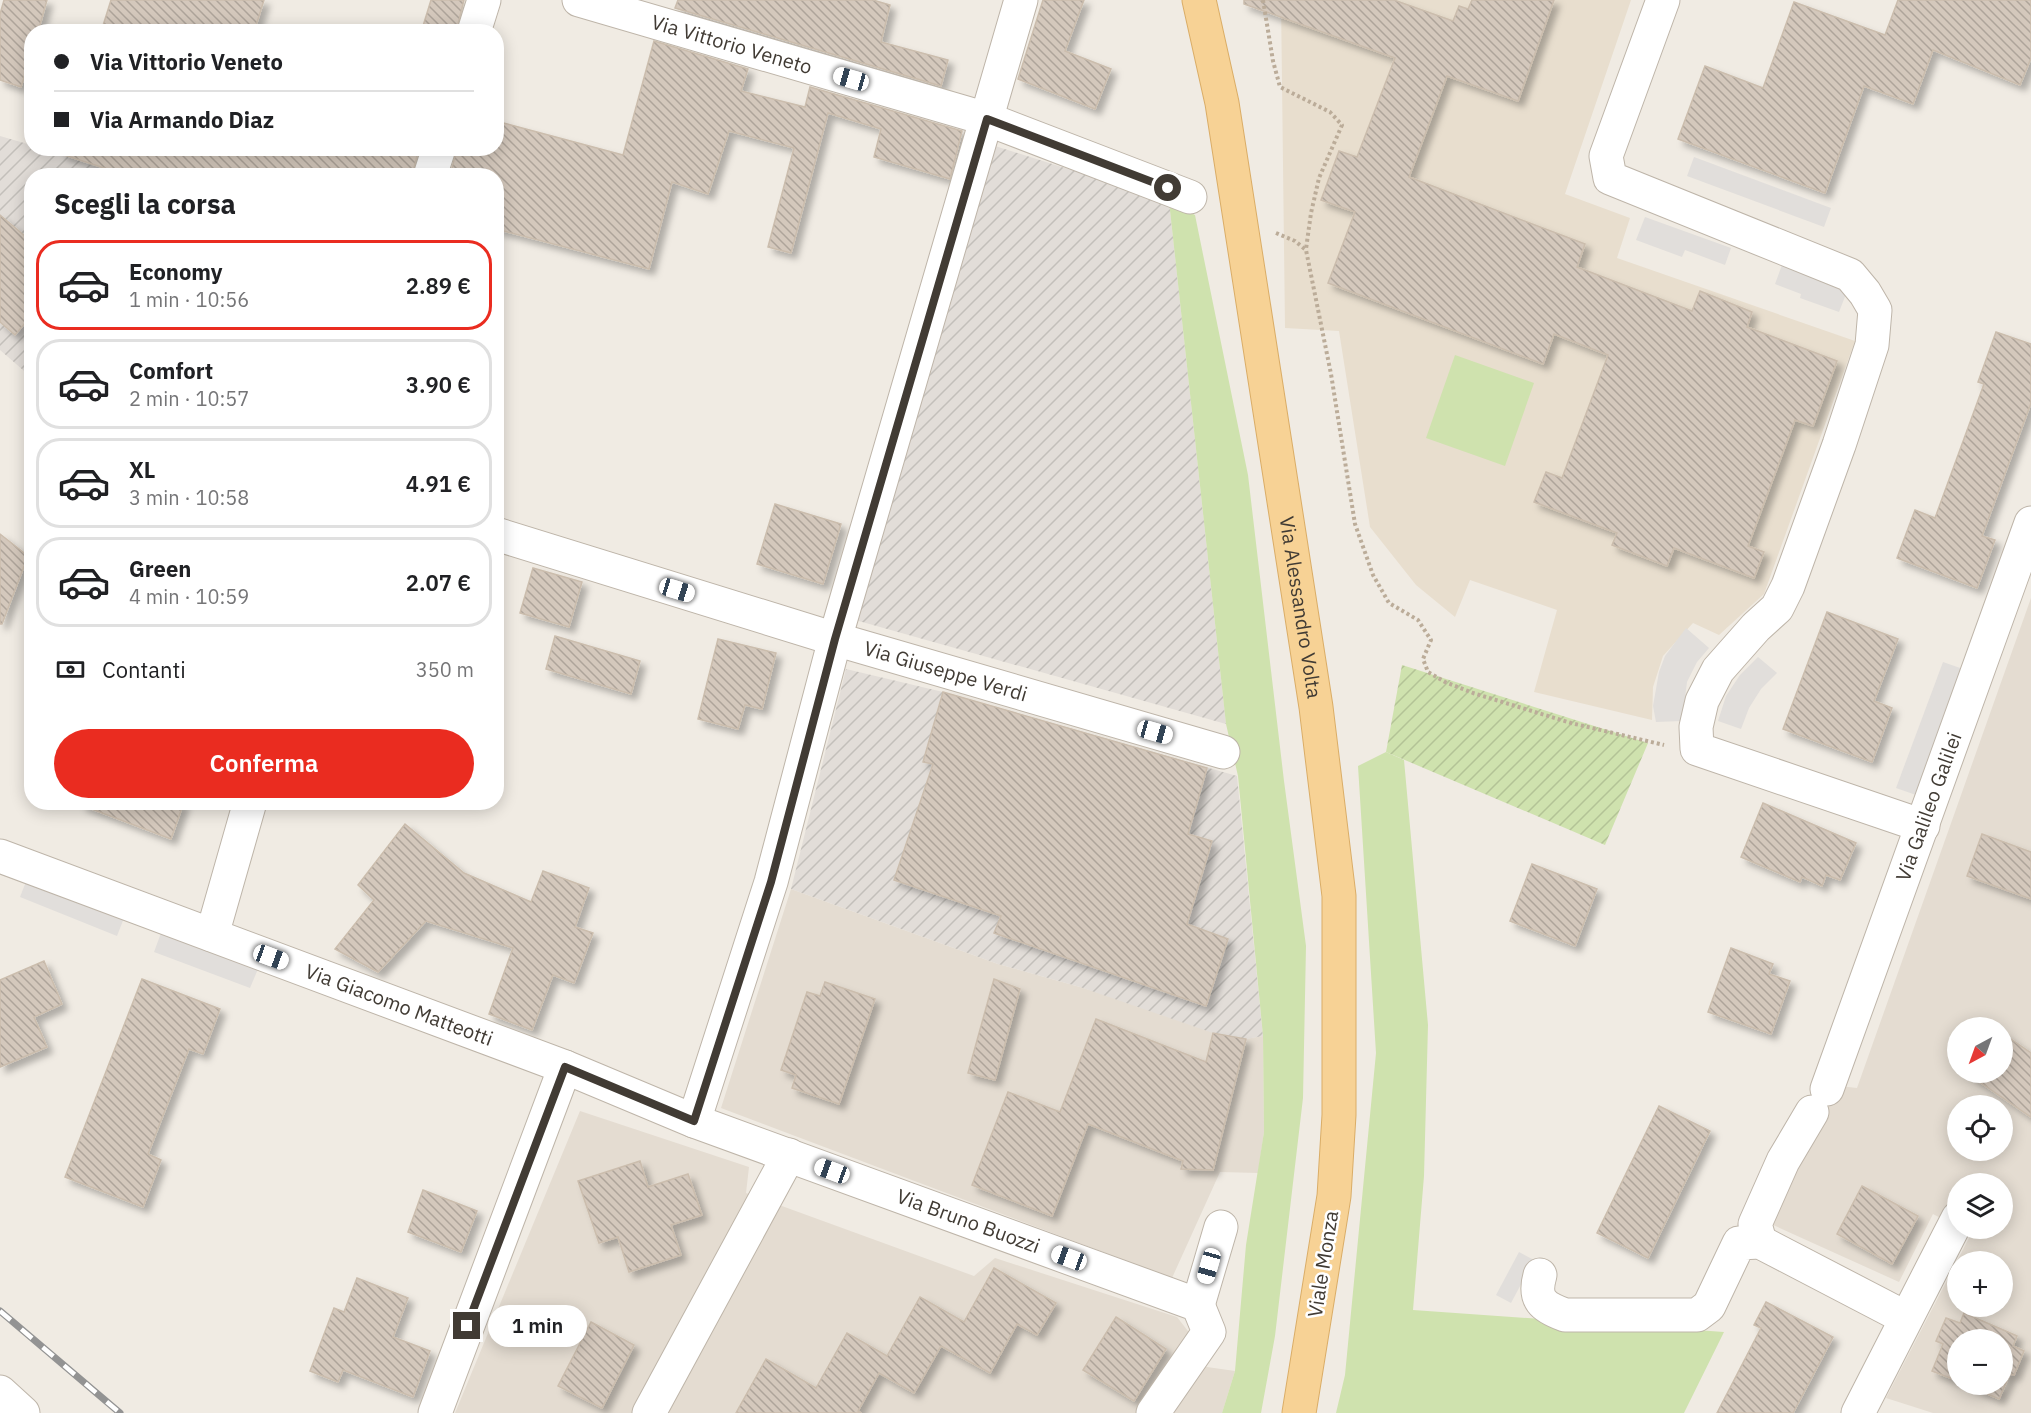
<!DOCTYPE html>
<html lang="it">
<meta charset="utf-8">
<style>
:root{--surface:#fff;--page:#f2f2f2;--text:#202124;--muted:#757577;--line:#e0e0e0;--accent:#ea2c20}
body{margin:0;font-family:"IBM Plex Sans",sans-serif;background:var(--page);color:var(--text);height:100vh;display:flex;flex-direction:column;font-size:22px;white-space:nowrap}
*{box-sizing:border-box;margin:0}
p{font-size:20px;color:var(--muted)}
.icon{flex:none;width:33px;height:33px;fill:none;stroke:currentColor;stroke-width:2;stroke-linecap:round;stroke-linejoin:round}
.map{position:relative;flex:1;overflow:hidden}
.drawer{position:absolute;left:24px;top:168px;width:480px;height:642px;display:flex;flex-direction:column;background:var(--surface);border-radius:24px;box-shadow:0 3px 15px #0003}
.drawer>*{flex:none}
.top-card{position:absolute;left:24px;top:24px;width:480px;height:132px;border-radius:24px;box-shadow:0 3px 15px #0003;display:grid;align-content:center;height:132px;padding:0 30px;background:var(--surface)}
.needle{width:39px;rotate:221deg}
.tools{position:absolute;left:1947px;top:1017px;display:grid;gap:12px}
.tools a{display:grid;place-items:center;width:66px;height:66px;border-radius:50%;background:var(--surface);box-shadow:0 3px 15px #0003;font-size:30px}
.end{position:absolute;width:27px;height:27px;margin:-14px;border:8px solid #413b34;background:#fff;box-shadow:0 0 0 3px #fff}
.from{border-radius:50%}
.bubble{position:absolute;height:42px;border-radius:21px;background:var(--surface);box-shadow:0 3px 15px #0003;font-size:20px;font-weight:600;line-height:42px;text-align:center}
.car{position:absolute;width:18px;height:36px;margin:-18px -9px;border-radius:8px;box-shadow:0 0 4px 2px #0007;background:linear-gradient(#fff 24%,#345 0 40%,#fff 0 76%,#345 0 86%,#fff 0)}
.top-card b{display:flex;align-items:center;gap:21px;height:57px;font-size:22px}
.top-card b+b{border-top:2px solid var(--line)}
.top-card i{width:15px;height:15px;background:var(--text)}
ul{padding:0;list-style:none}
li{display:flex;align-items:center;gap:18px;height:90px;margin:0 12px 9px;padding:0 18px;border:3px solid var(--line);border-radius:24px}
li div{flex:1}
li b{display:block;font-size:22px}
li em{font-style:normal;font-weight:600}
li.active{border-color:var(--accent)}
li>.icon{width:54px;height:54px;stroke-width:1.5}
h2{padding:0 30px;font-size:27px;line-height:72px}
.pay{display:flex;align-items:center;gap:15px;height:66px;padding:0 30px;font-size:22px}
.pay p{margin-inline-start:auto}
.action{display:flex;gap:12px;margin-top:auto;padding:12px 30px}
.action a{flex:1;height:69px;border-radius:36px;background:var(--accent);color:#fff;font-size:24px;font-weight:600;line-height:69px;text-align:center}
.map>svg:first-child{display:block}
.residential{fill:#e4dcd1;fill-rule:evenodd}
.industrial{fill:url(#industrial-furrows)}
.education{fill:#e8dece}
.grass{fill:#cfe2ae}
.garden{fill:url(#garden-furrows)}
.parking{fill:#e1dedb}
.building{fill:url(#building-back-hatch);stroke:#cbbdad;stroke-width:1.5;filter:url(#shadow)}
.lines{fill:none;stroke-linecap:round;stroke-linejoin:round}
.minor-casing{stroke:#beb5a9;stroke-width:35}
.major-casing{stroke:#daad67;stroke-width:35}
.path{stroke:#bbac99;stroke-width:4;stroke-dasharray:3 3;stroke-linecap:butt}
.minor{stroke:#fff;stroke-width:33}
.major{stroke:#f7d295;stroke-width:33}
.rail-casing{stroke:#939393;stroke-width:7}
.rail{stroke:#fff;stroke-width:4.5;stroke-dasharray:14;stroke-linecap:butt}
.route{stroke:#413b34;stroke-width:8}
.labels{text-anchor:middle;stroke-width:5;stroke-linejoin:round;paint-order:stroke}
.street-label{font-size:20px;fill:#413b34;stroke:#fff}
</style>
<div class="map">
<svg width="2031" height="1413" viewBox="0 0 2031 1413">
<defs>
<pattern id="industrial-furrows" width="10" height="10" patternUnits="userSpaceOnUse" patternTransform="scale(1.5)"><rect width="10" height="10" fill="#e2ddd8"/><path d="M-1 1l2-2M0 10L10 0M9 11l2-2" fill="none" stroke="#c3bfba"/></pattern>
<pattern id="garden-furrows" width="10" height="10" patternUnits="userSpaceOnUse" patternTransform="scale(1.5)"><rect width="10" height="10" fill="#cfe2ae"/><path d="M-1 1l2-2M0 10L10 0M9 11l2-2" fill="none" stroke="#b3c396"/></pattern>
<pattern id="building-back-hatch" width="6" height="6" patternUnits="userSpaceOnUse" patternTransform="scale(1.5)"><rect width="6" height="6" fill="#d4c8bc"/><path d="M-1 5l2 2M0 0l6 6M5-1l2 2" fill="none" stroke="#aea49a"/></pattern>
<filter id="shadow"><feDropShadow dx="5.5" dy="5.5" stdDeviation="3" flood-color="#0004"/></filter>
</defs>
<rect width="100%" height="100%" fill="#f0ebe3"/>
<g class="residential">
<path d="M2031,598V1413H1933L1886,1398L1971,1234L1961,1229L2002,1228V1184H1958L1957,1227L1933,1214L1899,1282L1771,1224L1839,1086L1857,1088ZM1958,1028H2002V1072H1958ZM1958,1106H2002V1150H1958ZM1958,1262H2002V1306H1958ZM1958,1340H2002V1384H1958Z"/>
<path d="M791,889L998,964L1080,987L1245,1039L1263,1036L1264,1132L1258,1173L1220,1172L1172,1278L721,1108Z"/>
<path d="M580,1111L749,1167L746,1193L974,1276L995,1258L1177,1317L1191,1335L1136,1413H455Z"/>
<path d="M1200,1366L1235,1371L1222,1413H1167Z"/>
</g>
<g class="industrial">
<path d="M0,136L31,145L32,148L425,149L416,175L32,176L31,377L0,350Z"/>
<path d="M992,145L1169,201L1226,724L848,618Z"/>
<path d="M846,669L943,692L1237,776L1263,1036L1246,1039L1213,1033L1080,987L998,964L791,889Z"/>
</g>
<path class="education" d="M1281,0H1631L1565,194L1630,218L1617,258L1855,341L1764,594L1719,635L1693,623L1663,656L1653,687L1652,720L1534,692L1557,610L1470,580L1455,617L1416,585L1370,527L1339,331L1285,328Z"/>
<g class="grass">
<path d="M1169,201L1195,215L1248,475L1284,781L1306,946L1303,1098L1275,1336L1261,1413H1222L1235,1371L1246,1245L1264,1132L1263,1036L1238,776L1226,724Z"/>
<path d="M1455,355L1534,383L1505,466L1426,438Z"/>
<path d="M1386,752L1404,760L1428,1025L1424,1176L1413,1310L1724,1332L1684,1413H1336L1345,1375L1376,1053L1358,766Z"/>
</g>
<path class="garden" d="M1402,665L1648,743L1605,845L1386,752Z"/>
<g class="parking">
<path d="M1694,157L1831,208L1824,227L1687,176Z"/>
<path d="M1645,217L1731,248L1725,265L1685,250L1682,257L1636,240Z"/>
<path d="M1782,265L1848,289L1839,312L1800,298L1801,294L1775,284Z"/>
<path d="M1686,628L1709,648L1697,662L1687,682L1682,721L1656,722L1653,706L1659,672L1665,656Z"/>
<path d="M1758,657L1777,673L1761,689L1749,708L1741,729L1718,721L1726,696L1740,675Z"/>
<path d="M1943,662L1963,669L1916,795L1896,788Z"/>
<path d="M27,879L124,918L117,936L20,897Z"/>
<path d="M161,933L258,969L250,988L154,952Z"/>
<path d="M1519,1252L1534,1260L1511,1303L1496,1295Z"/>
</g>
<g class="building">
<path d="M4,0H47L38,32H32V52L21,87L0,80V14Z"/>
<path d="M111,0H264L254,32H101Z"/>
<path d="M431,0H464L456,32H441L423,26Z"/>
<path d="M678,0H873L890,5L881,42L948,60L941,86L675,8Z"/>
<path d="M1043,0H1084L1065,51L1111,69L1095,109L1018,79Z"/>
<path d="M1244,0H1394L1453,21L1459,6L1468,9L1472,0H1554L1518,101L1447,76L1409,177L1585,244L1577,267L1692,311L1700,291L1752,312L1747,327L1837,361L1813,426L1795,420L1748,546L1764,552L1754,578L1674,548L1667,566L1612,545L1617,533L1534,502L1546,472L1562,478L1608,355L1554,334L1543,364L1328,283L1355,212L1321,200L1339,151L1357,157L1395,58L1244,4Z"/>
<path d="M1898,0H2031V58L2020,85L1933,50L1913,104L1864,86L1825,193L1678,139L1705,66L1763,88L1794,2L1885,35Z"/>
<path d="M654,41L748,69L741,91L805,107L810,87L962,131L950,179L874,157L881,129L828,113L791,253L768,247L794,148L729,131L708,194L672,182L649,269L496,229V176H450L457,148H496V121L623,155Z"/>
<path d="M62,148H419L412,176H129L61,154Z"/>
<path d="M0,215L32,242V315L15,335L0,322Z"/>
<path d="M1996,332L2031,344V403L1982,536L1995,540L1977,588L1897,558L1915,510L1935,518L1984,384L1978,382Z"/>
<path d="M775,504L841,524L823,584L757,564Z"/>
<path d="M0,534L28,556L2,624H0Z"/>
<path d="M533,568L582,582L569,627L520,613Z"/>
<path d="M1827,612L1898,639L1874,701L1892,708L1872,762L1783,729Z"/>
<path d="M555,636L640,661L631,694L546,669Z"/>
<path d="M718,639L776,653L762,709L745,705L738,729L698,719Z"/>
<path d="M943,692L1207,768L1188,834L1212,841L1187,924L1228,939L1206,1006L994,933L1001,916L894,880L933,764L923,762Z"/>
<path d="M81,802H184L171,839L81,805Z"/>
<path d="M1763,803L1856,843L1840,880L1826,875L1822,886L1802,877L1800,882L1741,857Z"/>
<path d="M405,824L464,873L531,902L543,871L589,888L575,927L593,933L574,983L553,975L532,1030L489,1014L513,948L426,921L378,972L335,949L374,900L358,885Z"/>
<path d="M1982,834L2031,852V899L1967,876Z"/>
<path d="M1532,864L1597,889L1575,946L1510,921Z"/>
<path d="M1731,948L1773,964L1769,974L1790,981L1771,1034L1708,1012Z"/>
<path d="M44,961L62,1004L34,1017L47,1047L0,1067V980Z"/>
<path d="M142,979L220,1009L203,1054L189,1049L148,1154L161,1160L143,1207L65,1177Z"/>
<path d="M994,979L1020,989L995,1080L968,1073Z"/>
<path d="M825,982L875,999L839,1104L792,1088L796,1075L781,1070L807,992L820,996Z"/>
<path d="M1096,1019L1206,1062L1213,1033L1246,1039L1213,1170L1181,1169L1183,1161L1088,1124L1052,1216L972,1185L1008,1092L1060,1112Z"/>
<path d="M2002,1033L2031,1053V1117L1965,1072H2002Z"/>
<path d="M1659,1106L1710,1131L1648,1258L1597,1233Z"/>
<path d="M640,1161L648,1187L688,1174L702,1215L671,1225L681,1255L629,1272L618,1237L599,1243L578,1181Z"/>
<path d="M1862,1186L1918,1216L1892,1264L1837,1234Z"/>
<path d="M423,1190L477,1211L461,1252L408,1232Z"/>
<path d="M994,1268L1056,1303L1037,1335L1017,1324L990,1373L941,1346L914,1393L879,1373L858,1411L861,1413H736L766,1359L816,1388L847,1333L887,1356L920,1297L964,1322Z"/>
<path d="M357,1278L408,1298L393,1337L430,1351L413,1397L343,1370L338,1382L310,1371L334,1308L344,1312Z"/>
<path d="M1766,1302L1833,1337L1793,1413H1717L1761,1328L1754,1325Z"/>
<path d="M1964,1313L2017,1336L2013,1346L2024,1351L2014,1375L2010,1374L1999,1399L1965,1384H2002V1340H1958V1381L1932,1371L1943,1344L1936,1341L1946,1318L1960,1323Z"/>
<path d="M1116,1317L1166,1349L1134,1401L1083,1370Z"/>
<path d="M591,1322L634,1345L602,1408L558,1386Z"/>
</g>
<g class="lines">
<defs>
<g id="minor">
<path id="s1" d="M579,0L987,119L1190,197"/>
<path d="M1663,0L1606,156L1610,178L1850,275L1865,293L1875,310L1872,345L1839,445L1788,586L1777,608L1756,627L1718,670L1702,701L1696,727L1697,749L1923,826"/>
<path d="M474,32L484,0"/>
<path d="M430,176L439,148"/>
<path id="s2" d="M496,534L835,639L1223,752"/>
<path id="s3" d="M0,856L565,1067L694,1121L1198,1305L1209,1332L1153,1413"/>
<path d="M212,935L250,802"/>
<path id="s4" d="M1827,1089L2031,523"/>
<path d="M694,1121L771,882L835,639L1021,0"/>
<path d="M1760,1242L1755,1224L1783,1161L1812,1112"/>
<path d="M1540,1275C1533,1300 1543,1307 1565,1315H1697L1709,1306L1739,1243L1760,1242L1906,1318"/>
<path d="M1198,1305L1221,1227"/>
<path d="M0,1392L23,1413"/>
<path d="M435,1413L565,1067"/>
<path d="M649,1413L789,1155"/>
<path d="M1858,1413L1958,1218"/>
</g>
<g id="major">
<path id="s5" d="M1199,0L1222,103L1316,707L1339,896V1115L1334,1196L1299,1413"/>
</g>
</defs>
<use href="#minor" class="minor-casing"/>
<use href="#major" class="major-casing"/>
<g class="path">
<path d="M1263,0L1273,61L1280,87L1330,112L1342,125L1319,178L1311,213L1306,249"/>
<path d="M1276,233L1295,241L1306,250L1331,374L1355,524L1373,575L1389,603L1418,620L1431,640L1423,659L1428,672L1445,682L1473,693L1571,723L1664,745"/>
</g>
<use href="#minor" class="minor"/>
<use href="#major" class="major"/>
<defs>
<path id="rail" d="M0,1311L120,1413"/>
</defs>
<use href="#rail" class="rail-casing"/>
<use href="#rail" class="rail"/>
</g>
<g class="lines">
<path class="route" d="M467,1326L565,1067L694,1121L771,882L835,639L987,119L1168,188"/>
</g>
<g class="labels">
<g class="street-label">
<text dy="7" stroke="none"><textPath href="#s1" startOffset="159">Via Vittorio Veneto</textPath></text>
<text dy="7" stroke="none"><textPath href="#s5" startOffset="616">Via Alessandro Volta</textPath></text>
<text dy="7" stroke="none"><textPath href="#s2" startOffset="470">Via Giuseppe Verdi</textPath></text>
<text dy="7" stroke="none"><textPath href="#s4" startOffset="300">Via Galileo Galilei</textPath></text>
<text dy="7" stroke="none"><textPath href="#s3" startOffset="426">Via Giacomo Matteotti</textPath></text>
<text dy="7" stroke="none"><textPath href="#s3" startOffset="1035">Via Bruno Buozzi</textPath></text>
<text transform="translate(1323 1264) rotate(-81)" y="7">Viale Monza</text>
</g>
</g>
</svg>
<div class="tools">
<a><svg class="needle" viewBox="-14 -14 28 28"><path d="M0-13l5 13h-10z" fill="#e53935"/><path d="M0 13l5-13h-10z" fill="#757577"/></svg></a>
<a><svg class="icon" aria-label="locate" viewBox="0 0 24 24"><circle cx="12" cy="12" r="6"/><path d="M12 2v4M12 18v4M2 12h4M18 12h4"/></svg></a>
<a><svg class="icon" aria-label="layers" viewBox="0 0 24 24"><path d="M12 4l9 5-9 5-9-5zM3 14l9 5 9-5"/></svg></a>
<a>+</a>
<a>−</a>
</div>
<i class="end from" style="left:1168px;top:188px"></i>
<i class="end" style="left:467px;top:1326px"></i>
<div class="bubble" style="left:488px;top:1305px;width:99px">1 min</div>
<i class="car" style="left:851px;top:79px;rotate:286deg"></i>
<i class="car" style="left:677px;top:590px;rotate:107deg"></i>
<i class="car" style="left:1155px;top:732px;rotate:106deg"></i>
<i class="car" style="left:271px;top:957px;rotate:110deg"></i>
<i class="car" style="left:832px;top:1171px;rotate:290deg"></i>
<i class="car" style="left:1069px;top:1258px;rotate:290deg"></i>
<i class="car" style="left:1209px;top:1266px;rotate:196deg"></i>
<div class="top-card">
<b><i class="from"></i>Via Vittorio Veneto</b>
<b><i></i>Via Armando Diaz</b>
</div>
<section class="drawer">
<h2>Scegli la corsa</h2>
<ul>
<li class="active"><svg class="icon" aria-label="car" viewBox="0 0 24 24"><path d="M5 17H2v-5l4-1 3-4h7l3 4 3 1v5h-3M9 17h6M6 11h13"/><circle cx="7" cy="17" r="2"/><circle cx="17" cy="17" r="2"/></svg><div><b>Economy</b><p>1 min · 10:56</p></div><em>2.89 €</em></li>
<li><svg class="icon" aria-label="car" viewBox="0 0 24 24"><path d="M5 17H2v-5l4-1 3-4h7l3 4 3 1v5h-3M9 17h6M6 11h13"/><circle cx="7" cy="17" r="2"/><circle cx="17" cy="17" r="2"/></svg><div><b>Comfort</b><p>2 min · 10:57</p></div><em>3.90 €</em></li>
<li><svg class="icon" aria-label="car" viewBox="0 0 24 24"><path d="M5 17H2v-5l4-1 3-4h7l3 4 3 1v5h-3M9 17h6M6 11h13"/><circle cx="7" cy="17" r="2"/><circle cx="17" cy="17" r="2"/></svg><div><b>XL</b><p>3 min · 10:58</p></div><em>4.91 €</em></li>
<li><svg class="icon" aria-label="car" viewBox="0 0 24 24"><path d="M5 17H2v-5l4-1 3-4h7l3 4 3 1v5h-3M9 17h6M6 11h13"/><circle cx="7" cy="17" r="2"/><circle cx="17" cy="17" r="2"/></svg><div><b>Green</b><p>4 min · 10:59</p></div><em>2.07 €</em></li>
</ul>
<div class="pay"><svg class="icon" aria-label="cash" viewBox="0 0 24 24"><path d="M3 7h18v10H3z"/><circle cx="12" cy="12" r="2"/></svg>Contanti<p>350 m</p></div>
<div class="action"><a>Conferma</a></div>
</section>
</div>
